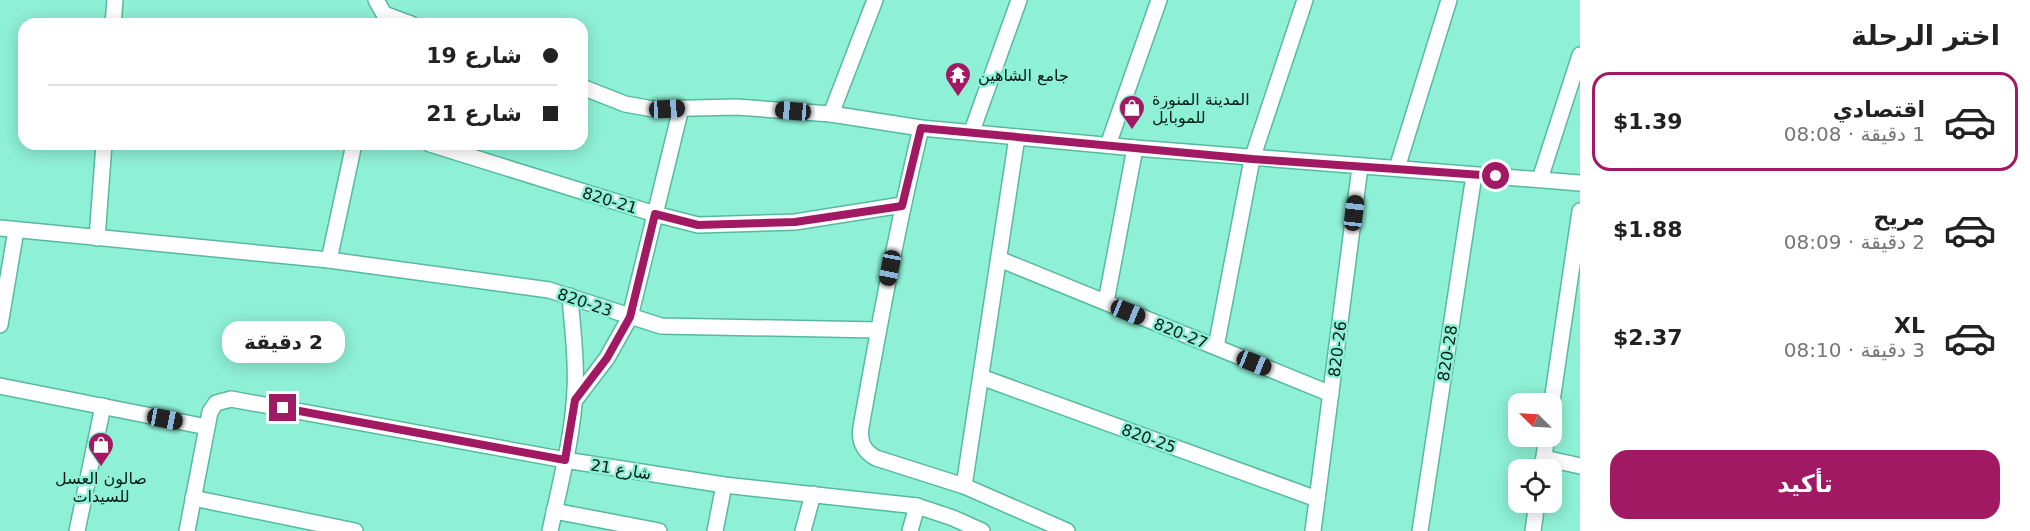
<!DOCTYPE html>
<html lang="ar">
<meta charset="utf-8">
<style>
:root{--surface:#fff;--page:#f6f6f6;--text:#222;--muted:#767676;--line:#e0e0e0;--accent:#a21963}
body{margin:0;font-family:"DejaVu Sans","Noto Naskh Arabic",sans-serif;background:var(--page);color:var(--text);direction:rtl;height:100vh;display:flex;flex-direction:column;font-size:22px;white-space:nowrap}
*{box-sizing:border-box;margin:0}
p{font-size:20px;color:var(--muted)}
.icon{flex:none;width:33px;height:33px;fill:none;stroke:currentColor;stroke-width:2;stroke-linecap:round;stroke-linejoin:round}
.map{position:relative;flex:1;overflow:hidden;direction:ltr}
.side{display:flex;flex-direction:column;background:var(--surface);width:450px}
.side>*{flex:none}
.top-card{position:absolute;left:18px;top:18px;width:570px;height:132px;border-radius:18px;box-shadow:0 3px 15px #0003;direction:rtl;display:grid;align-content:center;height:132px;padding:0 30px;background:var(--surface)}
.needle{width:39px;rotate:294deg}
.buttons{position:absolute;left:1508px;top:393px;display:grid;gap:12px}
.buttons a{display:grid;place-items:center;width:54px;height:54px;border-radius:12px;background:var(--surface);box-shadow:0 3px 15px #0003;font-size:30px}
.end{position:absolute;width:27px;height:27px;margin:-14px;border:8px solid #a21963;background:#fff;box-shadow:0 0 0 3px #fff}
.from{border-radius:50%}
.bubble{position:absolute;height:42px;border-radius:18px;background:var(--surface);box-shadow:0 3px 15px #0003;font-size:20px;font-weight:600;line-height:42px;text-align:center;direction:rtl}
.car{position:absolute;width:18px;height:36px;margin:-18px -9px;border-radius:8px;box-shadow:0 0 4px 2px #0007;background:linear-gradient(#222 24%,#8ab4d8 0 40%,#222 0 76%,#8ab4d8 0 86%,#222 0)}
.top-card b{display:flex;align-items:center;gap:21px;height:57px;font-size:22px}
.top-card b+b{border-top:2px solid var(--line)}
.top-card i{width:15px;height:15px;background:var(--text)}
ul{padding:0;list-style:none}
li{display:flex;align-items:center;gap:18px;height:99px;margin:0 12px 9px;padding:0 18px;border:3px solid transparent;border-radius:18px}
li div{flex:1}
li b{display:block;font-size:22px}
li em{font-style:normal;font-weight:600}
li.on{border-color:var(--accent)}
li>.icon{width:54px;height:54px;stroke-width:1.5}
h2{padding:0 30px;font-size:27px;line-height:72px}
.primary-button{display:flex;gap:12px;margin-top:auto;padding:12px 30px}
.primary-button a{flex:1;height:69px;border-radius:18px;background:var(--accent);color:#fff;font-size:24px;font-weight:600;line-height:69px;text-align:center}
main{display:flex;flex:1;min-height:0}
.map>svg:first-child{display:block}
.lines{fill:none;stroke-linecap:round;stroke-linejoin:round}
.minor-casing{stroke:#57b9a0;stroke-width:18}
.minor{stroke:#fff;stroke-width:15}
.route{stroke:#a21963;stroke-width:8}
.labels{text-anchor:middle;stroke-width:5;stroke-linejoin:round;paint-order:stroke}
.poi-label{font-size:16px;fill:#001c15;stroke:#8ef0d5;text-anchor:start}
.street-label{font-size:16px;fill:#001c15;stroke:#8ef0d5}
</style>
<main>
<section class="side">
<h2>اختر الرحلة</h2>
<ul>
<li class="on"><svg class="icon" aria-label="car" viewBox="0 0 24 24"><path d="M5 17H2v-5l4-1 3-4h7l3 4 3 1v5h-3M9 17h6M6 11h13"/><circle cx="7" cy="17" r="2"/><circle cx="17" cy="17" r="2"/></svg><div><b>اقتصادي</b><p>1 دقيقة · 08:08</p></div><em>$1.39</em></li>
<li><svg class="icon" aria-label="car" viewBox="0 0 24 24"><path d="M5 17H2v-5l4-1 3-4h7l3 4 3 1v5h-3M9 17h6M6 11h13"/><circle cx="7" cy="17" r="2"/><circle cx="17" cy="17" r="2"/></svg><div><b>مريح</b><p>2 دقيقة · 08:09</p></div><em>$1.88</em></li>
<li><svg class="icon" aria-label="car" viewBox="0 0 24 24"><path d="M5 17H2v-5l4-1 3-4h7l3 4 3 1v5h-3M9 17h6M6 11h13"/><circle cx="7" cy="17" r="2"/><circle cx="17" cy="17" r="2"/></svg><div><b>XL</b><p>3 دقيقة · 08:10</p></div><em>$2.37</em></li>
</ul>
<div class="primary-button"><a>تأكيد</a></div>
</section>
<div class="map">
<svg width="1580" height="531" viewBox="0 0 1580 531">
<rect width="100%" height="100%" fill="#8ef0d5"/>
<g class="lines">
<defs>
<g id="minor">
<path d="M376,0L384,14L411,24"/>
<path d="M113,24L115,0"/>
<path d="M582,87L625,104L653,109L736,107L831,114L921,128L1135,148L1580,183"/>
<path d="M831,114L875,0"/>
<path d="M921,128C897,227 879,327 861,427C859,441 863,451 876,458L964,486L1067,531"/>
<path d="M972,131L1019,0"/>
<path d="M430,144L655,214L698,225L795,222L902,205"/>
<path d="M1108,145L1159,0"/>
<path d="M1397,168L1449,0"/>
<path d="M1540,179L1580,55"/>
<path d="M0,228L329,260L549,290L661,326L878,330"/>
<path d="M97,238L104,144"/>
<path d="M999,259L1331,394"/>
<path d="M329,260L354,144"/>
<path d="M1106,302L1135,148"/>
<path d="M0,325L16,230"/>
<path d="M1216,347L1252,159L1305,0"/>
<path d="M981,377L1317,499"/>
<path d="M0,386L207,427"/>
<path d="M575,400L607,358L630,317L681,108"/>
<path d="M1551,408L1580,211"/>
<path d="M1544,458L1580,466"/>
<path d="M1542,470L1547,436"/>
<path d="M964,486L1017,137"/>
<path d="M193,498L355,531"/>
<path d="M554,511L659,531"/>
<path d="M77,531L103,406"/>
<path d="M187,531L210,412L216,403L231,399L565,460L724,485L917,506L953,518L982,531"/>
<path d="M550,531C560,484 573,437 575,389C577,358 572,326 570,296"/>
<path d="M715,531L724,485"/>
<path d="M803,531L813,494"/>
<path d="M910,531L917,506"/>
<path d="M1313,531L1360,167"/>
<path d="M1420,531L1474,175"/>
<path d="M1533,531L1537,502"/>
</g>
</defs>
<use href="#minor" class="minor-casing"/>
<use href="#minor" class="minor"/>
</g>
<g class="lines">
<path class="route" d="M283,408L565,460L575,400L607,358L630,317L655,214L698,225L795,222L902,206L921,128L1252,159L1496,176"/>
</g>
<defs>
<symbol id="temple-pin" viewBox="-11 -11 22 30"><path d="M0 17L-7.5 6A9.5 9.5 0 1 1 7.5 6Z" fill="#a21963" stroke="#8ef0d5"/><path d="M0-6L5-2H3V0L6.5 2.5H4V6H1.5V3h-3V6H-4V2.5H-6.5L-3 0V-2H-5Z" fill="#fff"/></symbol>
<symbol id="shop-pin" viewBox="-11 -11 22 30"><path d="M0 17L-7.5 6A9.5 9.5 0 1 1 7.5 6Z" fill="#a21963" stroke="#8ef0d5"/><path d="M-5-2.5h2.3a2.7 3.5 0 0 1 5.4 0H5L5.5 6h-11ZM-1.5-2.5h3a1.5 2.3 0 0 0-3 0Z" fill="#fff"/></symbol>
</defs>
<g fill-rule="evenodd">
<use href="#temple-pin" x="943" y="60" width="30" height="40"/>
<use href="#shop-pin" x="1117" y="93" width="30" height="40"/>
<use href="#shop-pin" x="86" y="430" width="30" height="40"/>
</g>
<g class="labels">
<g class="poi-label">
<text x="978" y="81">جامع الشاهين</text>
<text x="1152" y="105">المدينة المنورة<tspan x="1152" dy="18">للموبايل</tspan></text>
<text x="101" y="484" text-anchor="middle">صالون العسل<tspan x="101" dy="18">للسيدات</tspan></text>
</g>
<g class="street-label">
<text transform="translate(610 200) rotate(17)" y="6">820-21</text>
<text transform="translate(585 302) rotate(19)" y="6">820-23</text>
<text transform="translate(1181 333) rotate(22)" y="6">820-27</text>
<text transform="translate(1337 349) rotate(-83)" y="6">820-26</text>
<text transform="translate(1447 353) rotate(-81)" y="6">820-28</text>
<text transform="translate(1149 438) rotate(20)" y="6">820-25</text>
<text transform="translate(621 469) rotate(9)" y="6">شارع 21</text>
</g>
</g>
</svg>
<div class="buttons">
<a><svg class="needle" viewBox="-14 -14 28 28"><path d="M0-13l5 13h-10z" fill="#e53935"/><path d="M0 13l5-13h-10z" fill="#767676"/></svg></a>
<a><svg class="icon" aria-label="locate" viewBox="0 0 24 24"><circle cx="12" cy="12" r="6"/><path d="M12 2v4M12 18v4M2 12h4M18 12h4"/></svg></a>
</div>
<i class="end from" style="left:1496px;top:176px"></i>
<i class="end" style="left:283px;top:408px"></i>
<div class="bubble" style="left:222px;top:321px;width:123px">2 دقيقة</div>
<i class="car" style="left:667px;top:109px;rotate:87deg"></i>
<i class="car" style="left:793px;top:111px;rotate:275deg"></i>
<i class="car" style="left:1354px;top:213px;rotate:7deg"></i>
<i class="car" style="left:890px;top:268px;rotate:191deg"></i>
<i class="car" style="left:1128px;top:312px;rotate:112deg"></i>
<i class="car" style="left:1254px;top:363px;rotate:112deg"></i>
<i class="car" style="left:165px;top:419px;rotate:101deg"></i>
<div class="top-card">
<b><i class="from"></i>شارع 19</b>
<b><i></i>شارع 21</b>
</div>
</div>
</main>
